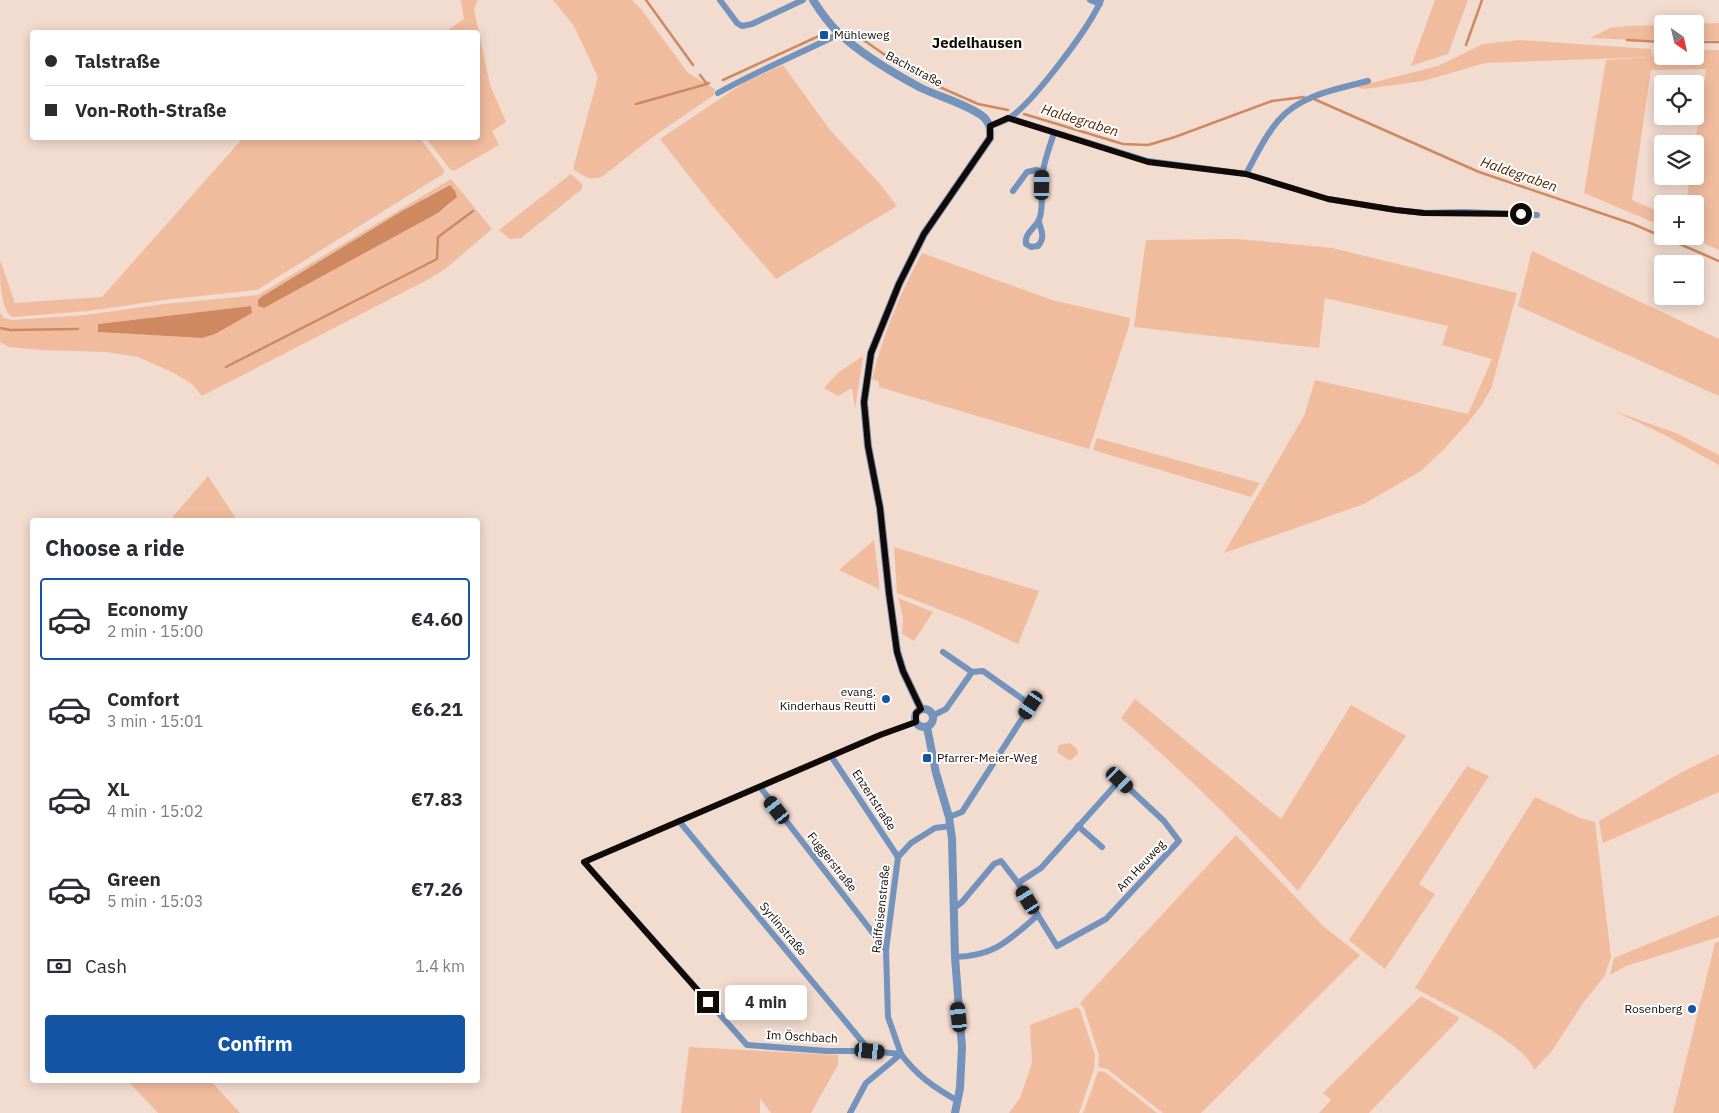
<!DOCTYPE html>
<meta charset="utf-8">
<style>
:root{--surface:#fff;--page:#f2f2f3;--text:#2b2b33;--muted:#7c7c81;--line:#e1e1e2;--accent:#1354a4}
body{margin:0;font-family:"IBM Plex Sans",sans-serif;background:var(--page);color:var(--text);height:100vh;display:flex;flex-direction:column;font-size:19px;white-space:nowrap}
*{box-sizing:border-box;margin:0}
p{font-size:16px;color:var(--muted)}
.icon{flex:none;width:28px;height:28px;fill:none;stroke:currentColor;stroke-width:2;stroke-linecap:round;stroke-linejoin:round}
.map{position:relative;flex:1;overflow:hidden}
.panel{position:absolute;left:30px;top:518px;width:450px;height:565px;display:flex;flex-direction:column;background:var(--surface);border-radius:5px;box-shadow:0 2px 12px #0003}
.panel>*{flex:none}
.hud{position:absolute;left:30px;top:30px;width:450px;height:110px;border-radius:5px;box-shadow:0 2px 12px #0003;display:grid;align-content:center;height:110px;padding:0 15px;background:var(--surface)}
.needle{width:32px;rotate:146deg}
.tools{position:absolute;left:1654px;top:15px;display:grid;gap:10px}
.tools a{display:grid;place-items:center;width:50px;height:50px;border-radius:5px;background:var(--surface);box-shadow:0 2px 12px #0003;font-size:25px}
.end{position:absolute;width:22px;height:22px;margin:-11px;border:6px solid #110a06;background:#fff;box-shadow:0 0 0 2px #fff}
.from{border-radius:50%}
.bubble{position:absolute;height:35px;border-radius:5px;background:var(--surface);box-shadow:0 2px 12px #0003;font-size:16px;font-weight:700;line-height:35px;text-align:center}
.car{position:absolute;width:15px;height:30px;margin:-15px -8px;border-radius:6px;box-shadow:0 0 4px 1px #0007;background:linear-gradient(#222 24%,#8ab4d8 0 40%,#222 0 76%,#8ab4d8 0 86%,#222 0)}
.hud b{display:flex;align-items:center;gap:18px;height:48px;font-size:19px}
.hud b+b{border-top:1px solid var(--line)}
.hud i{width:12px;height:12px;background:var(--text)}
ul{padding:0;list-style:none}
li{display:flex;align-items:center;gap:15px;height:82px;margin:0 10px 8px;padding:0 5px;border:2px solid transparent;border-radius:5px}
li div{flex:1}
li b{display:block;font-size:19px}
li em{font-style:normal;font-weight:700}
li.selected{border-color:var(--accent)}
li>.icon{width:45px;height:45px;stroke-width:1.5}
h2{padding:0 15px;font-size:22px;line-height:60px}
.pay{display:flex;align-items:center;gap:12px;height:55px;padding:0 15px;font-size:19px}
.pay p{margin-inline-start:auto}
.primary-button{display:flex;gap:10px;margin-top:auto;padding:10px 15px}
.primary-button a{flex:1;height:58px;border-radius:5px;background:var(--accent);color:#fff;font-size:20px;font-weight:700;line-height:58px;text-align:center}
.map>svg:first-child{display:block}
.green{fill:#f1bc9e;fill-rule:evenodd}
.water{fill:#ce8960}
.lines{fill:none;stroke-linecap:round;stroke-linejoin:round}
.stream{stroke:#ce8960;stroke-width:2.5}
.minor{stroke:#7392bc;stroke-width:6}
.tertiary{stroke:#7392bc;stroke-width:8}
.route{stroke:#110a06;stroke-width:6}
.poi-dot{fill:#1354a4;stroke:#fff;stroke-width:2}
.labels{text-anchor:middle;stroke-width:4;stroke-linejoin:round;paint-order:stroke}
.poi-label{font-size:12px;fill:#110a06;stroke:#fff;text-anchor:start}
.street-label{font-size:12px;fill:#110a06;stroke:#fff}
.water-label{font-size:14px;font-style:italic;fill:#542707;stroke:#fff}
.quarter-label{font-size:15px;font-weight:bold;fill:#110a06;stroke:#fff}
</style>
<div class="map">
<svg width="1719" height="1113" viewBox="0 0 1719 1113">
<rect width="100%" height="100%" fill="#f2dbcf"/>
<g class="green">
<path d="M461,0H478L474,9L490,85L506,122L492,131L499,145L454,171L450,169L426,138H478V32H445L464,19Z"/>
<path d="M553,0H632L641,9L688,73L715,89L714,95L654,136L603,176C591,182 583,176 573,169L598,77L574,26Z"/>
<path d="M1435,0H1468L1448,54L1411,66Z"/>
<path d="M1719,23V40H1695V24H1689Z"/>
<path d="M1662,25V41L1590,38L1610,28L1629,26Z"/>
<path d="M1520,40L1651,49L1652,56L1655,51H1662V56H1695V50H1719V250L1687,236H1695V204H1686L1690,176H1695V144L1706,69L1651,70L1632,200L1662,213V226L1584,193L1606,60L1652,57L1485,63L1423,81L1365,89L1355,87L1438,66L1483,44Z"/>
<path d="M783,65L830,130L880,184L897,206L776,279L711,204L660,139L745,82Z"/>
<path d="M243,138H420L444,170L443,174L257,290L164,300L88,311L13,317C0,312 0,276 0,260L15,303L102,297Z"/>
<path d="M571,174L582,184V189L521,238L510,239L499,230Z"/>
<path d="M451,179L492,229L445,269L429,279L202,396L192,384L174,373L138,357L106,352L41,350L9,347L0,342V313L4,318L12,320L86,315L164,304L258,295ZM449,185L450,204L438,213L264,308L258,306L261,297L402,211ZM251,306L202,338L98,332V324Z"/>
<path d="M1238,239L1332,248L1517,293L1491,389L1481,406L1466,425L1442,451L1421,471L1364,504L1224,553L1304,416L1315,380L1468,414L1492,359L1442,345L1448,326L1325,298L1319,348L1134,327L1146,240Z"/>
<path d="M1532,251L1719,339V396L1518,306Z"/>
<path d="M922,253L1052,300L1130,318L1129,326L1089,449L879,387V381L872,379C883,335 900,293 922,253Z"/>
<path d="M863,356L855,409L852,388L838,396L824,388L839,372Z"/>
<path d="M1614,411L1676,433L1719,455V465L1665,435Z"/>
<path d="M1097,438L1260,483L1251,497L1093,450Z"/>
<path d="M208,476L237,520H170Z"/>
<path d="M874,540L879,582V589L839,570Z"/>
<path d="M894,547L1039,591L1018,644L971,622L897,593Z"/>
<path d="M898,598L933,612L914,641L902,634L903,617Z"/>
<path d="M1135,699L1281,819L1351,705L1406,736L1298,891C1243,830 1184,772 1121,718Z"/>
<path d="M1070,743L1077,749L1078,754L1070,761L1057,752L1059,745Z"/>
<path d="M1719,754V792L1603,843L1599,821L1682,772Z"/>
<path d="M1467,766L1489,776L1419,884L1435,894L1385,969L1349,940Z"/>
<path d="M1535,797L1580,818L1595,822L1611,957L1604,977L1583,1003L1552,1051L1534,1070C1528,1044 1440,1002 1415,988Z"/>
<path d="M1236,835L1323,926L1360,955L1201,1113H1163L1107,1069L1098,1067L1099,1055L1084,1008L1080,1003Z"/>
<path d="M1719,915V937L1626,966L1610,975L1614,958Z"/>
<path d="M1719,941V1113H1673L1715,943Z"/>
<path d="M1421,996L1460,1018L1369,1113H1319L1331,1100L1323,1093Z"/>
<path d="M1077,1007L1080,1010L1095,1055L1094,1069L1079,1113H1009L1020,1098L1032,1063L1030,1025Z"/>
<path d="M689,1047L838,1055V1065L811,1113H771L760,1098V1113H681Z"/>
<path d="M1098,1071L1105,1072L1157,1113H1083L1092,1090Z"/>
<path d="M127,1080H210L240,1113H158Z"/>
</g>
<g class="water">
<path d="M450,185L455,191L457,197L438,213L264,308L258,306V300L261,297L402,211Z"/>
<path d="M251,306L252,313L215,334L202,338L98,332V324Z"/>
</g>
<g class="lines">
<g class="stream">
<path d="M646,0L693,65"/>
<path d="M852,32L911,73"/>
<path d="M1627,40L1662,42"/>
<path d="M1695,42H1719"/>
<path d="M1466,45L1482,0"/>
<path d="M700,75L707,84L709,83"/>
<path d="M723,80L821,35"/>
<path d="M926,81L978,104L1008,110"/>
<path d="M1314,99L1479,172L1633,224L1719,261"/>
<path d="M636,104L707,84"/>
<path d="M1024,114L1123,144L1148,145L1175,137L1272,101L1304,97"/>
<path d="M0,328L10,330L78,329"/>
<path d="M226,367L437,259L438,237L473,211"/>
</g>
<g class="minor">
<path d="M720,0L737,23L742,26L752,24L803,0"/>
<path d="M1090,0L1100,4"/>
<path d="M718,93C757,71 799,54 839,34"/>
<path d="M1008,118L1148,161L1246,174L1328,199L1396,210L1424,213L1464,212L1537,215"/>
<path d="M990,126C996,124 1002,122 1008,119C1032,104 1090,27 1101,0"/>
<path d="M1246,174C1256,156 1264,137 1278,121C1300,95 1337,89 1368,81"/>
<path d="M1013,191L1027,172L1036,170L1043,172"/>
<path d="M1039,222C1042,232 1045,238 1038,246L1031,247L1026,244C1024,232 1037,228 1040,217C1044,202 1040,186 1043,171C1045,158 1050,146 1054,133"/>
<path d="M943,652L972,672"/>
<path d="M934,715L946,709L972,672L983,671L1031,705L962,812L949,817"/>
<path d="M916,722L880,735L584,862L747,1045L827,1051H870L901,1054C917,1076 935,1088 958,1101"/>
<path d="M831,756L898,857"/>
<path d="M1120,780L1164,821L1179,841L1106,919L1057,946L1018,883L1041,868Z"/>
<path d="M760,787L886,950"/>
<path d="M679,821L870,1051"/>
<path d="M1078,826L1102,847"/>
<path d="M954,908L962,902L994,864L1001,861L1018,883"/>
<path d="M955,957C995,956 1009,940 1038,915"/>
<path d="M850,1113L866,1083L901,1054L888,1017L886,950L898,857L911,843L935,828L951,826"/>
</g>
<g class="tertiary">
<path d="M813,0C820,11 829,24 839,33C862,55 893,73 921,88C940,97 963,103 981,115C989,120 991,129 990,138L924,234L899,284L871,353L864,402L868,446L880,508L889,593L897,651L903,671L921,709"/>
<circle cx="924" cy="718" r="9"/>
<path d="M927,727L936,773L949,817L952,839L955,957L962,1047L960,1088L955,1113"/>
</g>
</g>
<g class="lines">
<path class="route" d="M708,1002L584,862L880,735L916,722V713L921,709L903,671L897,652L889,593L880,508L868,446L864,402L871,353L899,284L924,234L990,138V126L1008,118L1148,162L1246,174L1328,199L1396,210L1424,213L1521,214"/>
</g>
<g class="poi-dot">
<rect x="819" y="30" width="10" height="10" rx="2.5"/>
<circle cx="886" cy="699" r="5"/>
<rect x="922" y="753" width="10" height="10" rx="2.5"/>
<circle cx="1692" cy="1009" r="5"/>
</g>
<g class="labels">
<g class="poi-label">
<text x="834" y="39">Mühleweg</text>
<text x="876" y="696" text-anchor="end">evang.<tspan x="876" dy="14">Kinderhaus Reutti</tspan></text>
<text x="937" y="762">Pfarrer-Meier-Weg</text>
<text x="1682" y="1013" text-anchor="end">Rosenberg</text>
</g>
<g class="street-label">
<text transform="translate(914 69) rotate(28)" y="4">Bachstraße</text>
<text transform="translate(874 800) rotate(57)" y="4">Enzertstraße</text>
<text transform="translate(832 862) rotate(52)" y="4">Fuggerstraße</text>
<text transform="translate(1141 866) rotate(-47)" y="4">Am Heuweg</text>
<text transform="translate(881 909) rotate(-84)" y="4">Raiffeisenstraße</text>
<text transform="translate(783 929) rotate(50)" y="4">Syrlinstraße</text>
<text transform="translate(802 1037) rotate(3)" y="4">Im Öschbach</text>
</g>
<g class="water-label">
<text transform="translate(1080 120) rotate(17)" y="5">Haldegraben</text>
<text transform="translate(1519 174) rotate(19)" y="5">Haldegraben</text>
</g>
<g class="quarter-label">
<text x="977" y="48">Jedelhausen</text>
</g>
</g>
</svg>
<div class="tools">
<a><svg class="needle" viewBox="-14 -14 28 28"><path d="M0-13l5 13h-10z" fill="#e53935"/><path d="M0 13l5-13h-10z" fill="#7c7c81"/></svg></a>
<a><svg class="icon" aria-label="locate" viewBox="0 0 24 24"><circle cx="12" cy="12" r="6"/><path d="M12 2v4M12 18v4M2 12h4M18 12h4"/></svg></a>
<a><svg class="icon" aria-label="layers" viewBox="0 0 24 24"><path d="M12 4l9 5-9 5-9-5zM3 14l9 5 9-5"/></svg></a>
<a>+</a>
<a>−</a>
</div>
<i class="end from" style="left:1521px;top:214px"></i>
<i class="end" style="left:708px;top:1002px"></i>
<div class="bubble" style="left:725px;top:985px;width:82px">4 min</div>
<i class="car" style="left:1042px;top:185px;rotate:1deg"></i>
<i class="car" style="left:1031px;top:705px;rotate:213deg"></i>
<i class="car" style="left:1120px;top:780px;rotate:133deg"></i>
<i class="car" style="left:777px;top:810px;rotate:322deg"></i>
<i class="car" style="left:1028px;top:900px;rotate:328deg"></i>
<i class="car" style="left:959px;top:1017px;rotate:354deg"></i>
<i class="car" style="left:870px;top:1051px;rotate:96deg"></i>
<div class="hud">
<b><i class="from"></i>Talstraße</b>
<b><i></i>Von-Roth-Straße</b>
</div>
<section class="panel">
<h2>Choose a ride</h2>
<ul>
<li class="selected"><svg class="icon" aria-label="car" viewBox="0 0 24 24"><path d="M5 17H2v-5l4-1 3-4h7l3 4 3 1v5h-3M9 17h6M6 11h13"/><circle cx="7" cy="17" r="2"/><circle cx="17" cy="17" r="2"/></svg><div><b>Economy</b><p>2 min · 15:00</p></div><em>€4.60</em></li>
<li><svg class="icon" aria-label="car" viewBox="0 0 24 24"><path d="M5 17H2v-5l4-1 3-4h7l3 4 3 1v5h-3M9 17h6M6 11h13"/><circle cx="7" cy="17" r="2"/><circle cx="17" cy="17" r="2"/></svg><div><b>Comfort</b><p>3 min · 15:01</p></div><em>€6.21</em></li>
<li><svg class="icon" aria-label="car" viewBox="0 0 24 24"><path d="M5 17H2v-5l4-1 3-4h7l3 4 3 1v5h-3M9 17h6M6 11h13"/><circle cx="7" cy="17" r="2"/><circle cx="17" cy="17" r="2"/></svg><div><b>XL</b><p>4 min · 15:02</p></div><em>€7.83</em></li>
<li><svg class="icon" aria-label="car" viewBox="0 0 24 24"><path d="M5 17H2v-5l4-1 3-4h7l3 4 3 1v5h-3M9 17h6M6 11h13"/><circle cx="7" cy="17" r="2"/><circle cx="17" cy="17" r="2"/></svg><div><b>Green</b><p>5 min · 15:03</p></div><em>€7.26</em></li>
</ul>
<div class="pay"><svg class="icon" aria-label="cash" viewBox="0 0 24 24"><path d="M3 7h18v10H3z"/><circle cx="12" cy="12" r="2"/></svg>Cash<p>1.4 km</p></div>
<div class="primary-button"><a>Confirm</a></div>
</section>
</div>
